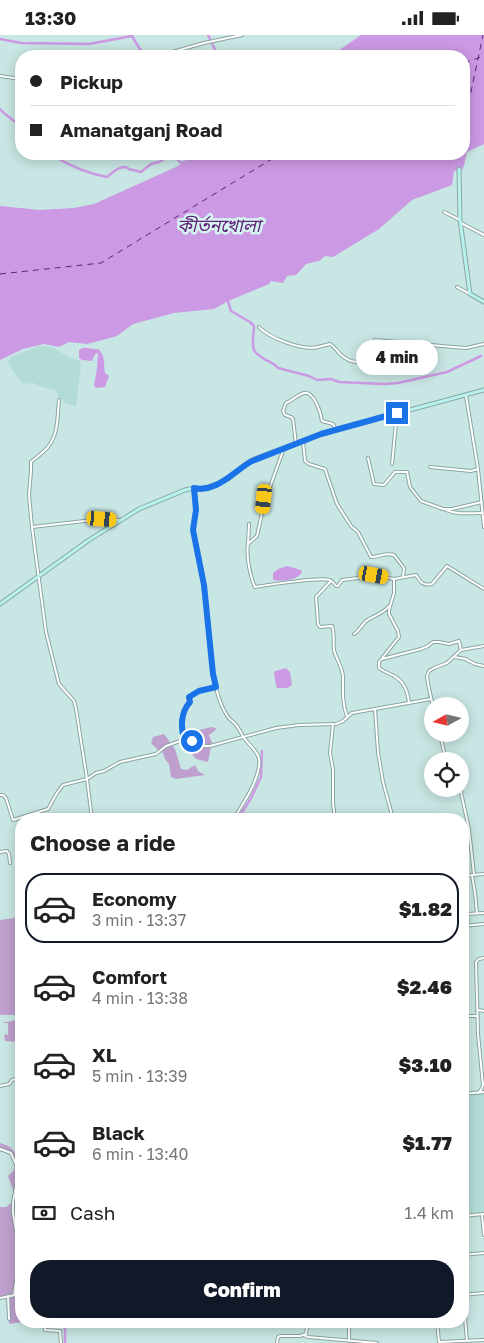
<!DOCTYPE html>
<meta charset="utf-8">
<style>
:root{--surface:#fff;--page:#f6f6f6;--text:#222;--muted:#767676;--line:#e0e0e0;--accent:#111827}
body{margin:0;font-family:"Golos Text","Noto Sans Bengali",sans-serif;background:var(--page);color:var(--text);height:100vh;display:flex;flex-direction:column;font-size:19px;white-space:nowrap}
*{box-sizing:border-box;margin:0}
p{font-size:16px;color:var(--muted)}
.icon{flex:none;width:28px;height:28px;fill:none;stroke:currentColor;stroke-width:2;stroke-linecap:round;stroke-linejoin:round}
.map{position:relative;flex:1;overflow:hidden}
.side{position:absolute;left:15px;top:778px;width:454px;height:515px;display:flex;flex-direction:column;background:var(--surface);border-radius:20px;box-shadow:0 2px 12px #0003}
.side>*{flex:none}
.hud{position:absolute;left:15px;top:15px;width:455px;height:110px;border-radius:20px;box-shadow:0 2px 12px #0003;display:grid;align-content:center;height:110px;padding:0 15px;background:var(--surface)}
.needle{width:32px;rotate:262deg}
.buttons{position:absolute;left:424px;top:662px;display:grid;gap:10px}
.buttons a{display:grid;place-items:center;width:45px;height:45px;border-radius:50%;background:var(--surface);box-shadow:0 2px 12px #0003;font-size:25px}
.end{position:absolute;width:22px;height:22px;margin:-11px;border:6px solid #1a73e8;background:#fff;box-shadow:0 0 0 2px #fff}
.from{border-radius:50%}
.bubble{position:absolute;height:35px;border-radius:18px;background:var(--surface);box-shadow:0 2px 12px #0003;font-size:16px;font-weight:800;line-height:35px;text-align:center}
.car{position:absolute;width:15px;height:30px;margin:-15px -8px;border-radius:6px;box-shadow:0 0 4px 1px #0007;background:linear-gradient(#f5c518 24%,#345 0 40%,#f5c518 0 76%,#345 0 86%,#f5c518 0)}
.hud b{display:flex;align-items:center;gap:18px;height:48px;font-size:19px}
.hud b+b{border-top:1px solid var(--line)}
.hud i{width:12px;height:12px;background:var(--text)}
ul{padding:0;list-style:none}
li{display:flex;align-items:center;gap:15px;height:70px;margin:0 10px 8px;padding:0 5px;border:2px solid transparent;border-radius:20px}
li div{flex:1}
li b{display:block;font-size:19px}
li em{font-style:normal;font-weight:800}
li.current{border-color:var(--accent)}
li>.icon{width:45px;height:45px;stroke-width:1.5}
h2{padding:0 15px;font-size:22px;line-height:60px}
.pay{display:flex;align-items:center;gap:12px;height:55px;padding:0 15px;font-size:19px}
.pay p{margin-inline-start:auto}
.cta{display:flex;gap:10px;margin-top:auto;padding:10px 15px}
.cta a{flex:1;height:58px;border-radius:20px;background:var(--accent);color:#fff;font-size:20px;font-weight:800;line-height:58px;text-align:center}
.status{display:flex;justify-content:space-between;align-items:center;height:35px;padding:0 25px;background:var(--surface);direction:ltr}
.status svg{height:14px;fill:currentColor}
.map>svg:first-child{display:block}
.built{fill:#b4dcd7}
.green{fill:#be9fcd}
.water{fill:#cc99e4}
.lines{fill:none;stroke-linecap:round;stroke-linejoin:round}
.canal{stroke:#cc99e4;stroke-width:2.5}
.ferry{stroke:#61227a;stroke-width:1;stroke-dasharray:6 5;stroke-linecap:butt}
.street-casing{stroke:#89a6a2;stroke-width:4}
.secondary-casing{stroke:#89a6a2;stroke-width:5}
.street{stroke:#fff;stroke-width:2}
.secondary{stroke:#b8f2ef;stroke-width:3}
.route{stroke:#1a73e8;stroke-width:6}
.labels{text-anchor:middle;stroke-width:5;stroke-linejoin:round;paint-order:stroke}
.water-label{font-size:18px;font-style:italic;fill:#61227a;stroke:#d5f4f0}
</style>
<div class="status"><b>13:30</b><svg viewBox="0 0 49 12"><path d="M0 12V9h3v3zM5 12V6h3v6zM10 12V3h3v9zM15 12V0h3v12zM26 1h20v11H26zM47 4h2v5h-2z"/></svg></div>
<div class="map">
<svg width="484" height="1308" viewBox="0 0 484 1308">
<rect width="100%" height="100%" fill="#c8e6e3"/>
<g class="built">
<path d="M39,311H45L56,314L70,323L77,324L80,327L81,331L76,371L65,368L58,361L56,355L42,352L34,348L23,349L13,336L8,327L11,322Z"/>
<path d="M484,1058V1180L463,1182V1061Z"/>
</g>
<g class="green">
<path d="M212,692L217,694L209,700L211,706L212,707L208,727L196,724L191,718L182,714L183,707L194,703L199,695Z"/>
<path d="M164,699L175,714L181,734L187,735L195,730L198,736L205,740L176,744L171,742L169,729L165,724L163,718L157,714L151,708L153,702Z"/>
<path d="M21,882V980H0V885Z"/>
<path d="M21,984V1007L5,1006L4,999L8,1000V988H1Z"/>
<path d="M0,1108C11,1111 15,1115 19,1126H21V1286H28L9,1289L7,1262L14,1261L15,1248L12,1259L0,1262V1172H6L13,1167L12,1178L16,1200L13,1178V1155L8,1141L14,1135L16,1123L10,1117L5,1116L0,1112Z"/>
</g>
<g class="water">
<path d="M361,0H484V109L467,117L463,134L454,136L452,150L412,165L379,194L333,222L325,221L319,226L306,229L296,240L287,241L283,248L271,246L269,249L228,266L214,274L174,278L133,289L117,301L87,309L69,307L59,312L44,309L23,314L0,325V171L40,175L74,173L94,169L176,132L200,119H464V21H331Z"/>
<path d="M83,313C88,312 93,315 98,314C106,320 103,329 105,338L109,341L105,352L96,353L94,351L97,333L98,318L95,319L92,326L82,325L79,323V315Z"/>
<path d="M287,531L301,535L302,537C297,545 283,547 273,545V538L278,534Z"/>
<path d="M286,633L290,637L292,650L287,653H277L276,651L274,638L275,636Z"/>
</g>
<g class="lines">
<g class="canal">
<path d="M208,0L218,21"/>
<path d="M132,1L144,21"/>
<path d="M0,4L21,8L89,9L132,1"/>
<path d="M0,74C6,81 14,85 21,92"/>
<path d="M51,119C69,131 86,138 107,142C114,137 117,132 126,132L129,134L141,137L151,129L159,127L170,121L175,122L181,128L185,127"/>
<path d="M186,127L188,123V119"/>
<path d="M228,266L231,276L250,287L254,291C253,311 248,316 268,326C272,328 275,329 278,333L309,341L317,345L331,344L339,347L384,349L398,348L447,337L481,321"/>
<path d="M238,784L251,763L261,742L262,716"/>
<path d="M65,1308V1286"/>
</g>
<g class="ferry">
<path d="M464,28L484,21"/>
<path d="M464,90L483,0"/>
<path d="M458,119V121"/>
<path d="M0,239L101,228L280,119"/>
</g>
<defs>
<g id="street">
<path d="M158,21L204,8L242,0"/>
<path d="M0,41L21,44"/>
<path d="M444,177L460,185"/>
<path d="M461,188L484,200"/>
<path d="M457,252L470,259"/>
<path d="M259,292C269,303 303,316 318,312C322,311 326,310 330,309C335,312 337,316 341,320C359,335 368,323 375,305L453,312L466,313L484,309"/>
<path d="M466,361L478,434L484,492"/>
<path d="M303,406L305,426L309,429L325,434L337,469L351,491L358,497L371,522C380,522 385,517 394,520L404,533L403,542"/>
<path d="M296,409L293,384L291,382L285,380L283,376L286,368C292,366 297,360 304,358C314,356 321,378 322,386L333,389L336,395"/>
<path d="M284,413L270,452L264,464L262,478L257,501L248,509C246,521 250,541 255,552C267,550 321,542 330,545C333,547 334,548 336,551H338L342,545L358,543L366,539L394,544L416,540C421,548 423,551 432,549L447,531L484,554"/>
<path d="M368,423L374,449L384,450L395,437H407L410,452L421,466L443,474H452L482,467"/>
<path d="M392,429L397,378"/>
<path d="M430,432L471,436L478,434"/>
<path d="M194,453L196,475L193,495L204,550L213,639C216,653 219,669 228,682C230,685 234,687 236,690C240,694 241,699 244,703C257,719 264,720 256,743C251,758 241,771 234,784"/>
<path d="M446,475C458,480 470,478 483,478"/>
<path d="M32,492L29,460L31,436V427C35,423 39,421 43,417C59,404 57,384 59,365"/>
<path d="M248,509L249,489"/>
<path d="M394,544V558L389,575V579L398,596L399,602L379,627V633C384,637 389,638 394,641C405,647 408,657 409,668"/>
<path d="M331,546L316,562L318,589L320,592L332,591C335,599 333,607 334,615C336,624 343,633 343,642C343,655 342,669 347,681"/>
<path d="M354,599C359,596 361,591 365,587C373,580 382,580 389,571"/>
<path d="M454,622L466,624L467,625L475,629L484,631"/>
<path d="M382,624L421,614L428,611L433,607H439L449,609L459,606L461,615"/>
<path d="M433,671L428,649L427,641L429,636L434,633L447,628L461,615L484,611"/>
<path d="M375,674L378,717L383,747L393,784"/>
<path d="M333,689L330,718L333,734V768L335,784"/>
<path d="M440,699L446,726"/>
<path d="M183,705C181,691 180,678 190,667L189,662L199,656L216,652"/>
<path d="M460,753L469,794L474,840"/>
<path d="M0,760H3L6,763L13,785L48,774L57,758L63,750L87,744L76,674L74,666L59,649L46,597L32,492L102,484L119,485"/>
<path d="M92,784L87,744L96,738L104,736L120,727L156,719L166,711L183,705H189L205,711H210L276,693L299,690L336,689L343,686L352,678L431,664"/>
<path d="M363,784L378,781L392,782"/>
<path d="M0,817L7,816L9,819L10,828"/>
<path d="M472,840L475,858L477,878"/>
<path d="M462,841L484,839"/>
<path d="M462,891L484,889"/>
<path d="M468,891L467,879L484,878"/>
<path d="M478,975L484,976"/>
<path d="M462,981H478"/>
<path d="M0,1051L9,1049L12,1045L21,1043"/>
<path d="M478,1058L481,1055L483,1050L478,999L476,927L479,924L484,923"/>
<path d="M462,1059L484,1057"/>
<path d="M0,1114L11,1118L17,1132V1147L13,1167V1178L19,1213V1228L14,1260"/>
<path d="M17,1147L21,1141"/>
<path d="M482,1180L484,1200"/>
<path d="M462,1181L484,1179"/>
<path d="M462,1220L484,1218"/>
<path d="M462,1248L467,1306"/>
<path d="M462,1260L484,1258"/>
<path d="M8,1261L9,1284"/>
<path d="M0,1263L21,1259"/>
<path d="M45,1286V1295L60,1296L61,1308"/>
<path d="M437,1286L439,1307L484,1305"/>
<path d="M304,1300L308,1302L377,1308"/>
<path d="M349,1306V1286"/>
<path d="M277,1308L278,1302L280,1301H300L306,1299L308,1286"/>
</g>
<g id="secondary">
<path d="M459,134L460,185L470,259L484,267"/>
<path d="M0,569L89,505L139,474L185,455L194,453L200,455L219,448L228,444L243,431L252,425L321,399L484,355"/>
</g>
</defs>
<use href="#street" class="street-casing"/>
<use href="#secondary" class="secondary-casing"/>
<use href="#street" class="street"/>
<use href="#secondary" class="secondary"/>
</g>
<g class="lines">
<path class="route" d="M192,706H184C181,692 180,678 190,667L189,662L199,656L216,652L213,639L204,550L193,495L196,475L194,453C217,458 234,436 252,426L321,399L397,378"/>
</g>
<g class="labels">
<g class="water-label">
<text x="219" y="197">কীর্তনখোলা</text>
</g>
</g>
</svg>
<div class="buttons">
<a><svg class="needle" viewBox="-14 -14 28 28"><path d="M0-13l5 13h-10z" fill="#e53935"/><path d="M0 13l5-13h-10z" fill="#767676"/></svg></a>
<a><svg class="icon" aria-label="locate" viewBox="0 0 24 24"><circle cx="12" cy="12" r="6"/><path d="M12 2v4M12 18v4M2 12h4M18 12h4"/></svg></a>
</div>
<i class="end from" style="left:192px;top:706px"></i>
<i class="end" style="left:397px;top:378px"></i>
<div class="bubble" style="left:356px;top:305px;width:82px">4 min</div>
<i class="car" style="left:264px;top:464px;rotate:186deg"></i>
<i class="car" style="left:102px;top:484px;rotate:94deg"></i>
<i class="car" style="left:374px;top:540px;rotate:100deg"></i>
<div class="hud">
<b><i class="from"></i>Pickup</b>
<b><i></i>Amanatganj Road</b>
</div>
<section class="side">
<h2>Choose a ride</h2>
<ul>
<li class="current"><svg class="icon" aria-label="car" viewBox="0 0 24 24"><path d="M5 17H2v-5l4-1 3-4h7l3 4 3 1v5h-3M9 17h6M6 11h13"/><circle cx="7" cy="17" r="2"/><circle cx="17" cy="17" r="2"/></svg><div><b>Economy</b><p>3 min · 13:37</p></div><em>$1.82</em></li>
<li><svg class="icon" aria-label="car" viewBox="0 0 24 24"><path d="M5 17H2v-5l4-1 3-4h7l3 4 3 1v5h-3M9 17h6M6 11h13"/><circle cx="7" cy="17" r="2"/><circle cx="17" cy="17" r="2"/></svg><div><b>Comfort</b><p>4 min · 13:38</p></div><em>$2.46</em></li>
<li><svg class="icon" aria-label="car" viewBox="0 0 24 24"><path d="M5 17H2v-5l4-1 3-4h7l3 4 3 1v5h-3M9 17h6M6 11h13"/><circle cx="7" cy="17" r="2"/><circle cx="17" cy="17" r="2"/></svg><div><b>XL</b><p>5 min · 13:39</p></div><em>$3.10</em></li>
<li><svg class="icon" aria-label="car" viewBox="0 0 24 24"><path d="M5 17H2v-5l4-1 3-4h7l3 4 3 1v5h-3M9 17h6M6 11h13"/><circle cx="7" cy="17" r="2"/><circle cx="17" cy="17" r="2"/></svg><div><b>Black</b><p>6 min · 13:40</p></div><em>$1.77</em></li>
</ul>
<div class="pay"><svg class="icon" aria-label="cash" viewBox="0 0 24 24"><path d="M3 7h18v10H3z"/><circle cx="12" cy="12" r="2"/></svg>Cash<p>1.4 km</p></div>
<div class="cta"><a>Confirm</a></div>
</section>
</div>
